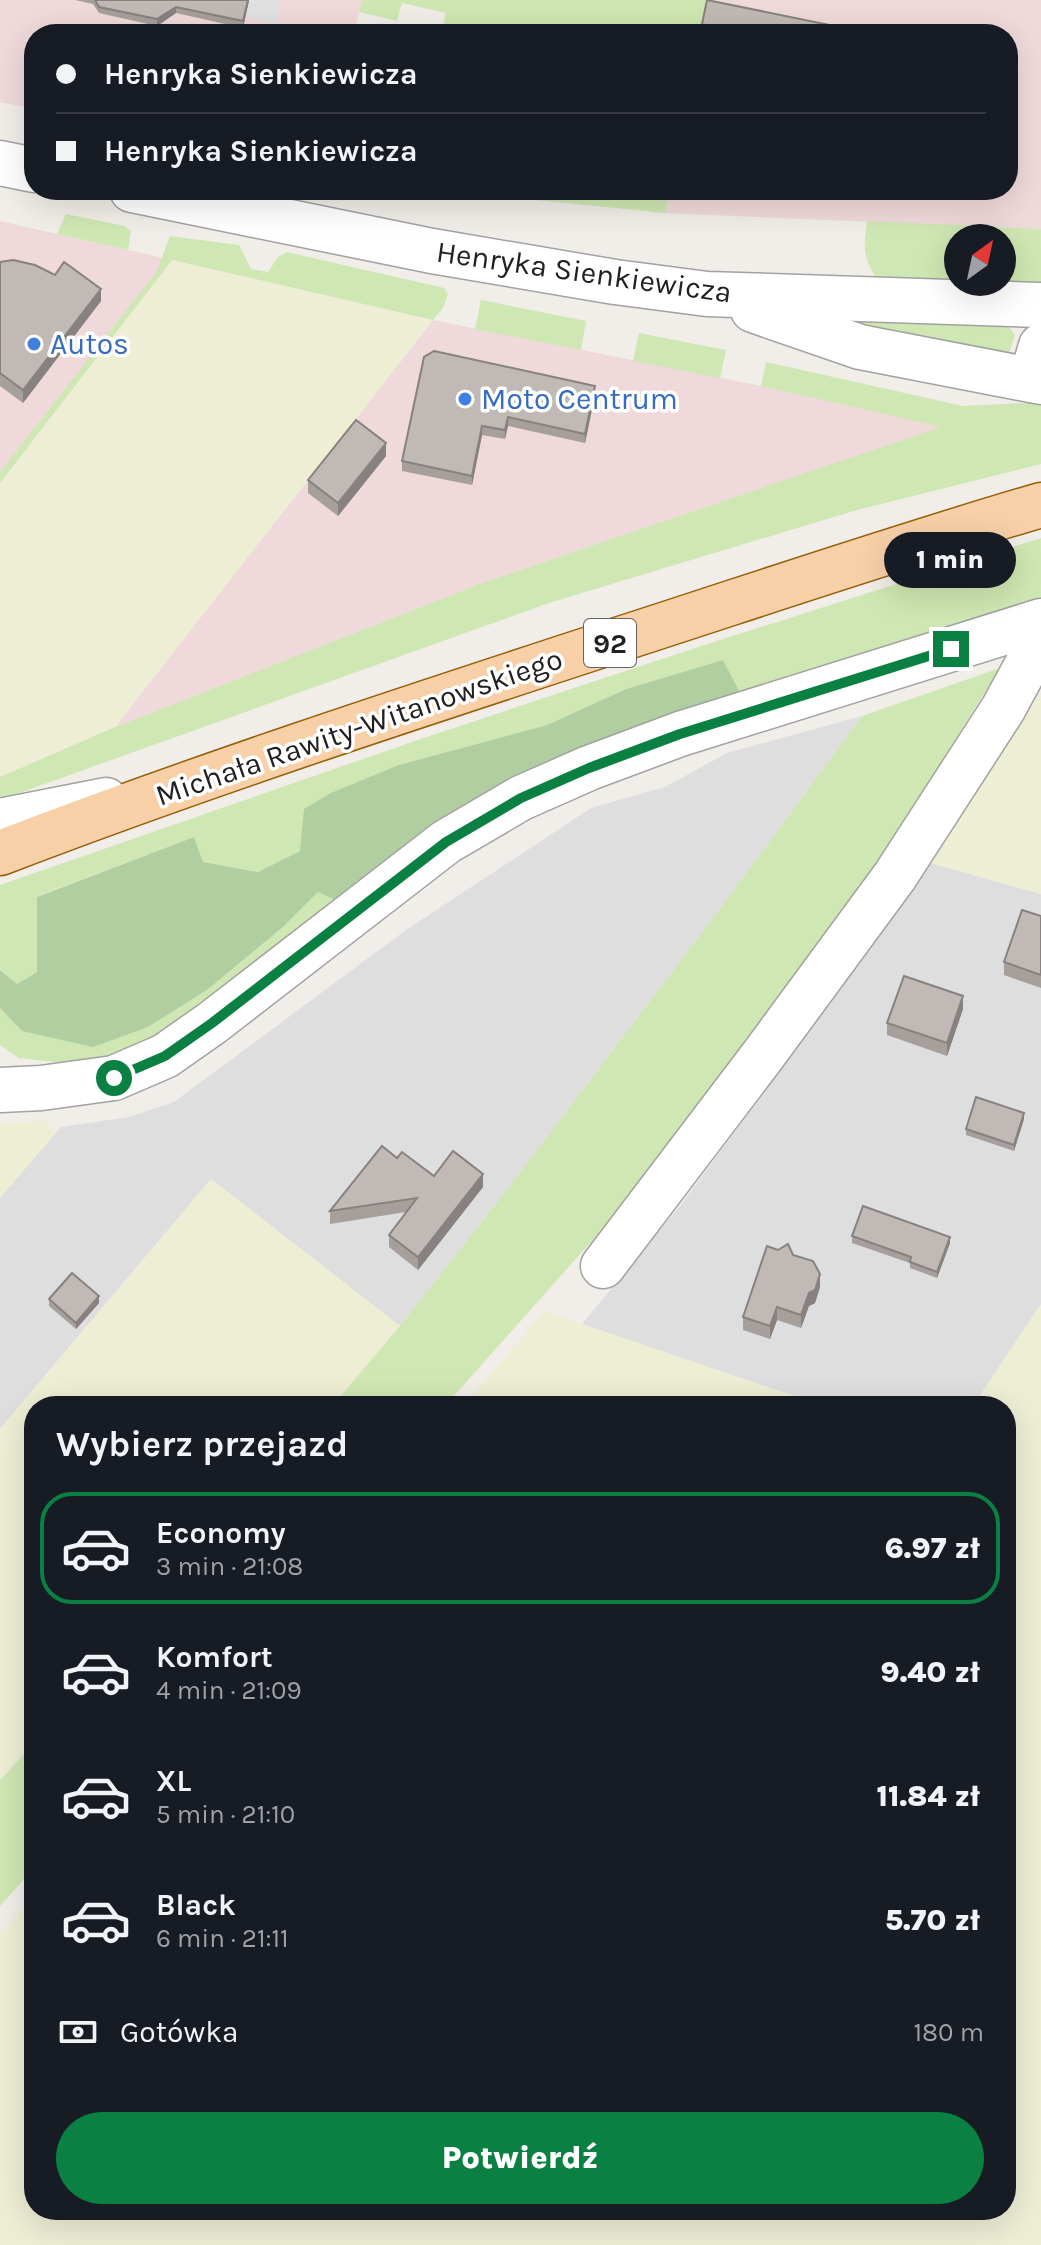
<!DOCTYPE html>
<html lang="pl">
<meta charset="utf-8">
<style>
:root{--surface:#171b24;--page:#20242c;--text:#f1f3f6;--muted:#9ea1a6;--line:#363941;--accent:#0b8043}
body{margin:0;font-family:Karla,sans-serif;background:var(--page);color:var(--text);height:100vh;display:flex;flex-direction:column;font-size:30px;white-space:nowrap}
*{box-sizing:border-box;margin:0}
p{font-size:26px;color:var(--muted)}
.icon{flex:none;width:44px;height:44px;fill:none;stroke:currentColor;stroke-width:2;stroke-linecap:round;stroke-linejoin:round}
.map{position:relative;flex:1;overflow:hidden}
.panel{position:absolute;left:24px;top:1396px;width:992px;height:824px;display:flex;flex-direction:column;background:var(--surface);border-radius:32px;box-shadow:0 8px 32px #0002}
.panel>*{flex:none}
.hud{position:absolute;left:24px;top:24px;width:994px;height:176px;border-radius:32px;box-shadow:0 8px 32px #0002;display:grid;align-content:center;height:176px;padding:0 32px;background:var(--surface)}
.needle{width:52px;rotate:33deg}
.buttons{position:absolute;left:944px;top:224px;display:grid;gap:16px}
.buttons a{display:grid;place-items:center;width:72px;height:72px;border-radius:50%;background:var(--surface);box-shadow:0 8px 32px #0002;font-size:40px}
.end{position:absolute;width:36px;height:36px;margin:-18px;border:10px solid #0b8043;background:#fff;box-shadow:0 0 0 4px #fff}
.from{border-radius:50%}
.bubble{position:absolute;height:56px;border-radius:28px;background:var(--surface);box-shadow:0 8px 32px #0002;font-size:26px;font-weight:800;line-height:56px;text-align:center}
.hud b{display:flex;align-items:center;gap:28px;height:76px;font-size:30px}
.hud b+b{border-top:2px solid var(--line)}
.hud i{width:20px;height:20px;background:var(--text)}
ul{padding:0;list-style:none}
li{display:flex;align-items:center;gap:24px;height:112px;margin:0 16px 12px;padding:0 16px;border:4px solid transparent;border-radius:32px}
li div{flex:1}
li b{display:block;font-size:30px}
li em{font-style:normal;font-weight:800}
li.active{border-color:var(--accent)}
li>.icon{width:72px;height:72px;stroke-width:1.5}
h2{padding:0 32px;font-size:36px;line-height:96px}
.pay{display:flex;align-items:center;gap:20px;height:88px;padding:0 32px;font-size:30px}
.pay p{margin-inline-start:auto}
.action{display:flex;gap:16px;margin-top:auto;padding:16px 32px}
.action a{flex:1;height:92px;border-radius:48px;background:var(--accent);color:#fff;font-size:32px;font-weight:800;line-height:92px;text-align:center}
.map>svg:first-child{display:block}
.residential{fill:#dfdede}
.commercial{fill:#f0d9da}
.farmland{fill:#eeeed5}
.grass{fill:#cfe7b2}
.forest{fill:#b0cea0}
.parking{fill:#e1e1e1}
.lines{fill:none;stroke-linecap:round;stroke-linejoin:round}
.minor-casing{stroke:#a2a2a2;stroke-width:47}
.major-casing{stroke:#955e09;stroke-width:47}
.minor{stroke:#fff;stroke-width:44}
.major{stroke:#f7d0a7;stroke-width:44}
.wall{fill:#a69f9c}
.shaded-wall{fill:#87827f}
.building{fill:#c1b9b5;stroke:#87827f;stroke-width:2}
.route{stroke:#0b8043;stroke-width:10}
.shop-dot{fill:#3f7fe0;stroke:#fff;stroke-width:3}
.labels{text-anchor:middle;stroke-width:7;stroke-linejoin:round;paint-order:stroke}
.shield{fill:#fff;stroke:#646464;stroke-width:2}
.shield-label{font-size:28px;font-weight:bold;fill:#212121}
.street-label{font-size:30px;fill:#212121;stroke:#fff}
.shop-label{font-size:30px;fill:#366cbe;stroke:#fff;text-anchor:start}
</style>
<div class="map">
<svg width="1041" height="2245" viewBox="0 0 1041 2245">
<rect width="100%" height="100%" fill="#f1ede8"/>
<g class="residential">
<path d="M862,716L719,910L509,1187L400,1326L211,1179L0,1429V1198L61,1127L129,1117L174,1102L406,930L591,808L665,787L727,753Z"/>
<path d="M927,862L1041,894V1304L973,1406H823L582,1324L680,1206L773,1080L865,947Z"/>
</g>
<g class="commercial">
<path d="M0,0H362L354,34H34V109L0,102Z"/>
<path d="M712,0H1041V229L665,213L670,190H1008V34H705Z"/>
<path d="M0,221L172,260L0,483Z"/>
<path d="M433,320L761,386L943,427L482,583L115,727Z"/>
</g>
<g class="farmland">
<path d="M172,260L433,320L115,727L0,777V484Z"/>
<path d="M1041,692V894L927,862Z"/>
<path d="M46,1120L54,1134L0,1198V1124Z"/>
<path d="M211,1179L400,1326L332,1406H34V1743L0,1780V1429Z"/>
<path d="M1041,1304V2245H0V1933L34,1896V2210H1006V1406H973Z"/>
<path d="M544,1311L582,1324L823,1406H464Z"/>
</g>
<g class="grass">
<path d="M362,0H712L705,34H441L446,13L402,3L397,21L359,12Z"/>
<path d="M436,190H670L665,213Z"/>
<path d="M66,214L125,226L131,232L128,250L57,234Z"/>
<path d="M867,221L1041,229V286L1002,282V238H958V281L875,276C862,256 864,243 867,221Z"/>
<path d="M170,236L239,245L251,269L268,272L278,257L287,252L444,288L448,294L443,308L433,320L172,260L0,483V472L157,271Z"/>
<path d="M481,300L586,321L581,350L475,329Z"/>
<path d="M841,322H988C1001,323 1008,324 1015,335L1009,353L1000,358Z"/>
<path d="M639,333L726,350L720,378L633,361Z"/>
<path d="M766,362L963,406L1041,402V464L857,510L549,603L0,800V777L115,727L482,583L941,427L761,386Z"/>
<path d="M1041,538V607L743,698L723,660L626,689L547,725L399,765L300,851L258,872L203,862L194,837L38,896L37,972L17,984L0,970V885L415,741L698,647Z"/>
<path d="M1000,668L883,855L598,1241L589,1244L445,1406H332L400,1326L509,1187L719,910L862,716Z"/>
<path d="M318,892L337,901L208,1008L137,1052L82,1065L19,1058L0,1045V1008L22,1031L148,1027L207,990L283,927Z"/>
<path d="M34,1743V1868L0,1906V1780Z"/>
</g>
<path class="forest" d="M723,660L743,698L337,901L318,892L283,927L207,990L148,1027L93,1047L22,1031L0,1008V970L17,984L37,972V897L194,837L203,862L258,872L300,851L304,809L331,793L399,765L547,725L626,689Z"/>
<path class="parking" d="M250,0H281L275,24L246,17Z"/>
<g class="lines">
<defs>
<g id="minor">
<path d="M0,163L34,170"/>
<path d="M132,190L432,251L615,282L707,294L1041,305"/>
<path d="M753,310L860,347L1041,382"/>
<path d="M1031,380L1041,346"/>
<path d="M0,821L106,800"/>
<path d="M0,1090L41,1088L114,1078L165,1056L212,1023L446,842L521,798L589,768L680,734L1041,621"/>
<path d="M603,1266L764,1054L895,876L1003,709L1041,639"/>
</g>
<path id="major" d="M0,853C198,777 400,711 602,645C748,598 894,548 1041,505"/>
</defs>
<use href="#minor" class="minor-casing"/>
<use href="#major" class="major-casing"/>
<use href="#minor" class="minor"/>
<use href="#major" class="major"/>
</g>
<g class="wall">
<path d="M75,0H249L243,28L176,13L157,26L99,13L93,4Z"/>
<path d="M0,262L101,301L23,403L0,386Z"/>
<path d="M424,357L595,395L585,443L508,426L505,439L482,435L472,485L402,471V461Z"/>
<path d="M386,456L338,516L308,493V480Z"/>
<path d="M1041,916V988L1004,975V962Z"/>
<path d="M963,1009L947,1056L887,1035V1023Z"/>
<path d="M1024,1119L1014,1151L966,1135V1129Z"/>
<path d="M397,1158L434,1176L483,1187L418,1270L389,1247V1235L406,1212L330,1224V1211Z"/>
<path d="M852,1236L950,1243L937,1278L910,1268V1263L852,1243Z"/>
<path d="M793,1255L820,1287L815,1303L809,1306L801,1328L777,1320L770,1339L743,1330V1317Z"/>
<path d="M49,1299L99,1303L76,1329L49,1306Z"/>
</g>
<g class="shaded-wall">
<path d="M248,0H249L243,28V21Z"/>
<path d="M176,7V13L157,26V19Z"/>
<path d="M101,289V301L23,403V390Z"/>
<path d="M595,386V395L585,443V434Z"/>
<path d="M508,417V426L505,439V430Z"/>
<path d="M482,426V435L472,485V476Z"/>
<path d="M386,443V456L338,516V503Z"/>
<path d="M963,996V1009L947,1056V1043Z"/>
<path d="M1024,1113V1119L1014,1151V1145Z"/>
<path d="M483,1174V1187L418,1270V1257Z"/>
<path d="M950,1237V1243L937,1278V1272Z"/>
<path d="M820,1274V1287L815,1303L809,1306L801,1328V1315L809,1293Z"/>
<path d="M99,1296V1303L76,1329V1323Z"/>
<path d="M777,1307V1320L770,1339V1326Z"/>
</g>
<g class="building">
<path d="M95,0H248L243,21L176,7L157,19L99,7Z"/>
<path d="M707,0L859,31L858,34H700Z"/>
<path d="M13,260L35,265L55,275L64,262L101,289L23,390L0,373V262Z"/>
<path d="M434,351L595,386L585,434L508,417L505,430L482,426L472,476L402,461L424,357Z"/>
<path d="M356,420L386,443L338,503L308,480Z"/>
<path d="M1022,910L1041,916V975L1004,962Z"/>
<path d="M904,976L963,996L947,1043L887,1023Z"/>
<path d="M976,1097L1024,1113L1014,1145L966,1129Z"/>
<path d="M382,1146L397,1158L402,1152L434,1176L453,1151L483,1174L418,1257L389,1235L417,1198L330,1211Z"/>
<path d="M863,1206L950,1237L937,1272L910,1262L911,1257L852,1236Z"/>
<path d="M788,1244L793,1255L813,1261L820,1274L815,1290L809,1293L801,1315L777,1307L770,1326L743,1317L767,1246L778,1250Z"/>
<path d="M72,1273L99,1296L76,1323L49,1299Z"/>
</g>
<g class="lines">
<path class="route" d="M114,1078L165,1056L212,1023L446,842L521,798L589,768L680,734L951,649"/>
</g>
<g class="shop-dot">
<circle cx="34" cy="344" r="8"/>
<circle cx="465" cy="399" r="8"/>
</g>
<g class="labels">
<rect class="shield" x="584" y="619" width="52" height="48" rx="6"/>
<g class="shield-label">
<text x="610" y="653">92</text>
</g>
<g class="street-label">
<text transform="translate(584 272) rotate(8)" y="10">Henryka Sienkiewicza</text>
<text transform="translate(359 727) rotate(-19)" y="10">Michała Rawity-Witanowskiego</text>
</g>
<g class="shop-label">
<text x="50" y="354">Autos</text>
<text x="481" y="409">Moto Centrum</text>
</g>
</g>
</svg>
<div class="buttons">
<a><svg class="needle" viewBox="-14 -14 28 28"><path d="M0-13l5 13h-10z" fill="#e53935"/><path d="M0 13l5-13h-10z" fill="#9ea1a6"/></svg></a>
</div>
<i class="end from" style="left:114px;top:1078px"></i>
<i class="end" style="left:951px;top:649px"></i>
<div class="bubble" style="left:884px;top:532px;width:132px">1 min</div>
<div class="hud">
<b><i class="from"></i>Henryka Sienkiewicza</b>
<b><i></i>Henryka Sienkiewicza</b>
</div>
<section class="panel">
<h2>Wybierz przejazd</h2>
<ul>
<li class="active"><svg class="icon" aria-label="car" viewBox="0 0 24 24"><path d="M5 17H2v-5l4-1 3-4h7l3 4 3 1v5h-3M9 17h6M6 11h13"/><circle cx="7" cy="17" r="2"/><circle cx="17" cy="17" r="2"/></svg><div><b>Economy</b><p>3 min · 21:08</p></div><em>6.97 zł</em></li>
<li><svg class="icon" aria-label="car" viewBox="0 0 24 24"><path d="M5 17H2v-5l4-1 3-4h7l3 4 3 1v5h-3M9 17h6M6 11h13"/><circle cx="7" cy="17" r="2"/><circle cx="17" cy="17" r="2"/></svg><div><b>Komfort</b><p>4 min · 21:09</p></div><em>9.40 zł</em></li>
<li><svg class="icon" aria-label="car" viewBox="0 0 24 24"><path d="M5 17H2v-5l4-1 3-4h7l3 4 3 1v5h-3M9 17h6M6 11h13"/><circle cx="7" cy="17" r="2"/><circle cx="17" cy="17" r="2"/></svg><div><b>XL</b><p>5 min · 21:10</p></div><em>11.84 zł</em></li>
<li><svg class="icon" aria-label="car" viewBox="0 0 24 24"><path d="M5 17H2v-5l4-1 3-4h7l3 4 3 1v5h-3M9 17h6M6 11h13"/><circle cx="7" cy="17" r="2"/><circle cx="17" cy="17" r="2"/></svg><div><b>Black</b><p>6 min · 21:11</p></div><em>5.70 zł</em></li>
</ul>
<div class="pay"><svg class="icon" aria-label="cash" viewBox="0 0 24 24"><path d="M3 7h18v10H3z"/><circle cx="12" cy="12" r="2"/></svg>Gotówka<p>180 m</p></div>
<div class="action"><a>Potwierdź</a></div>
</section>
</div>
